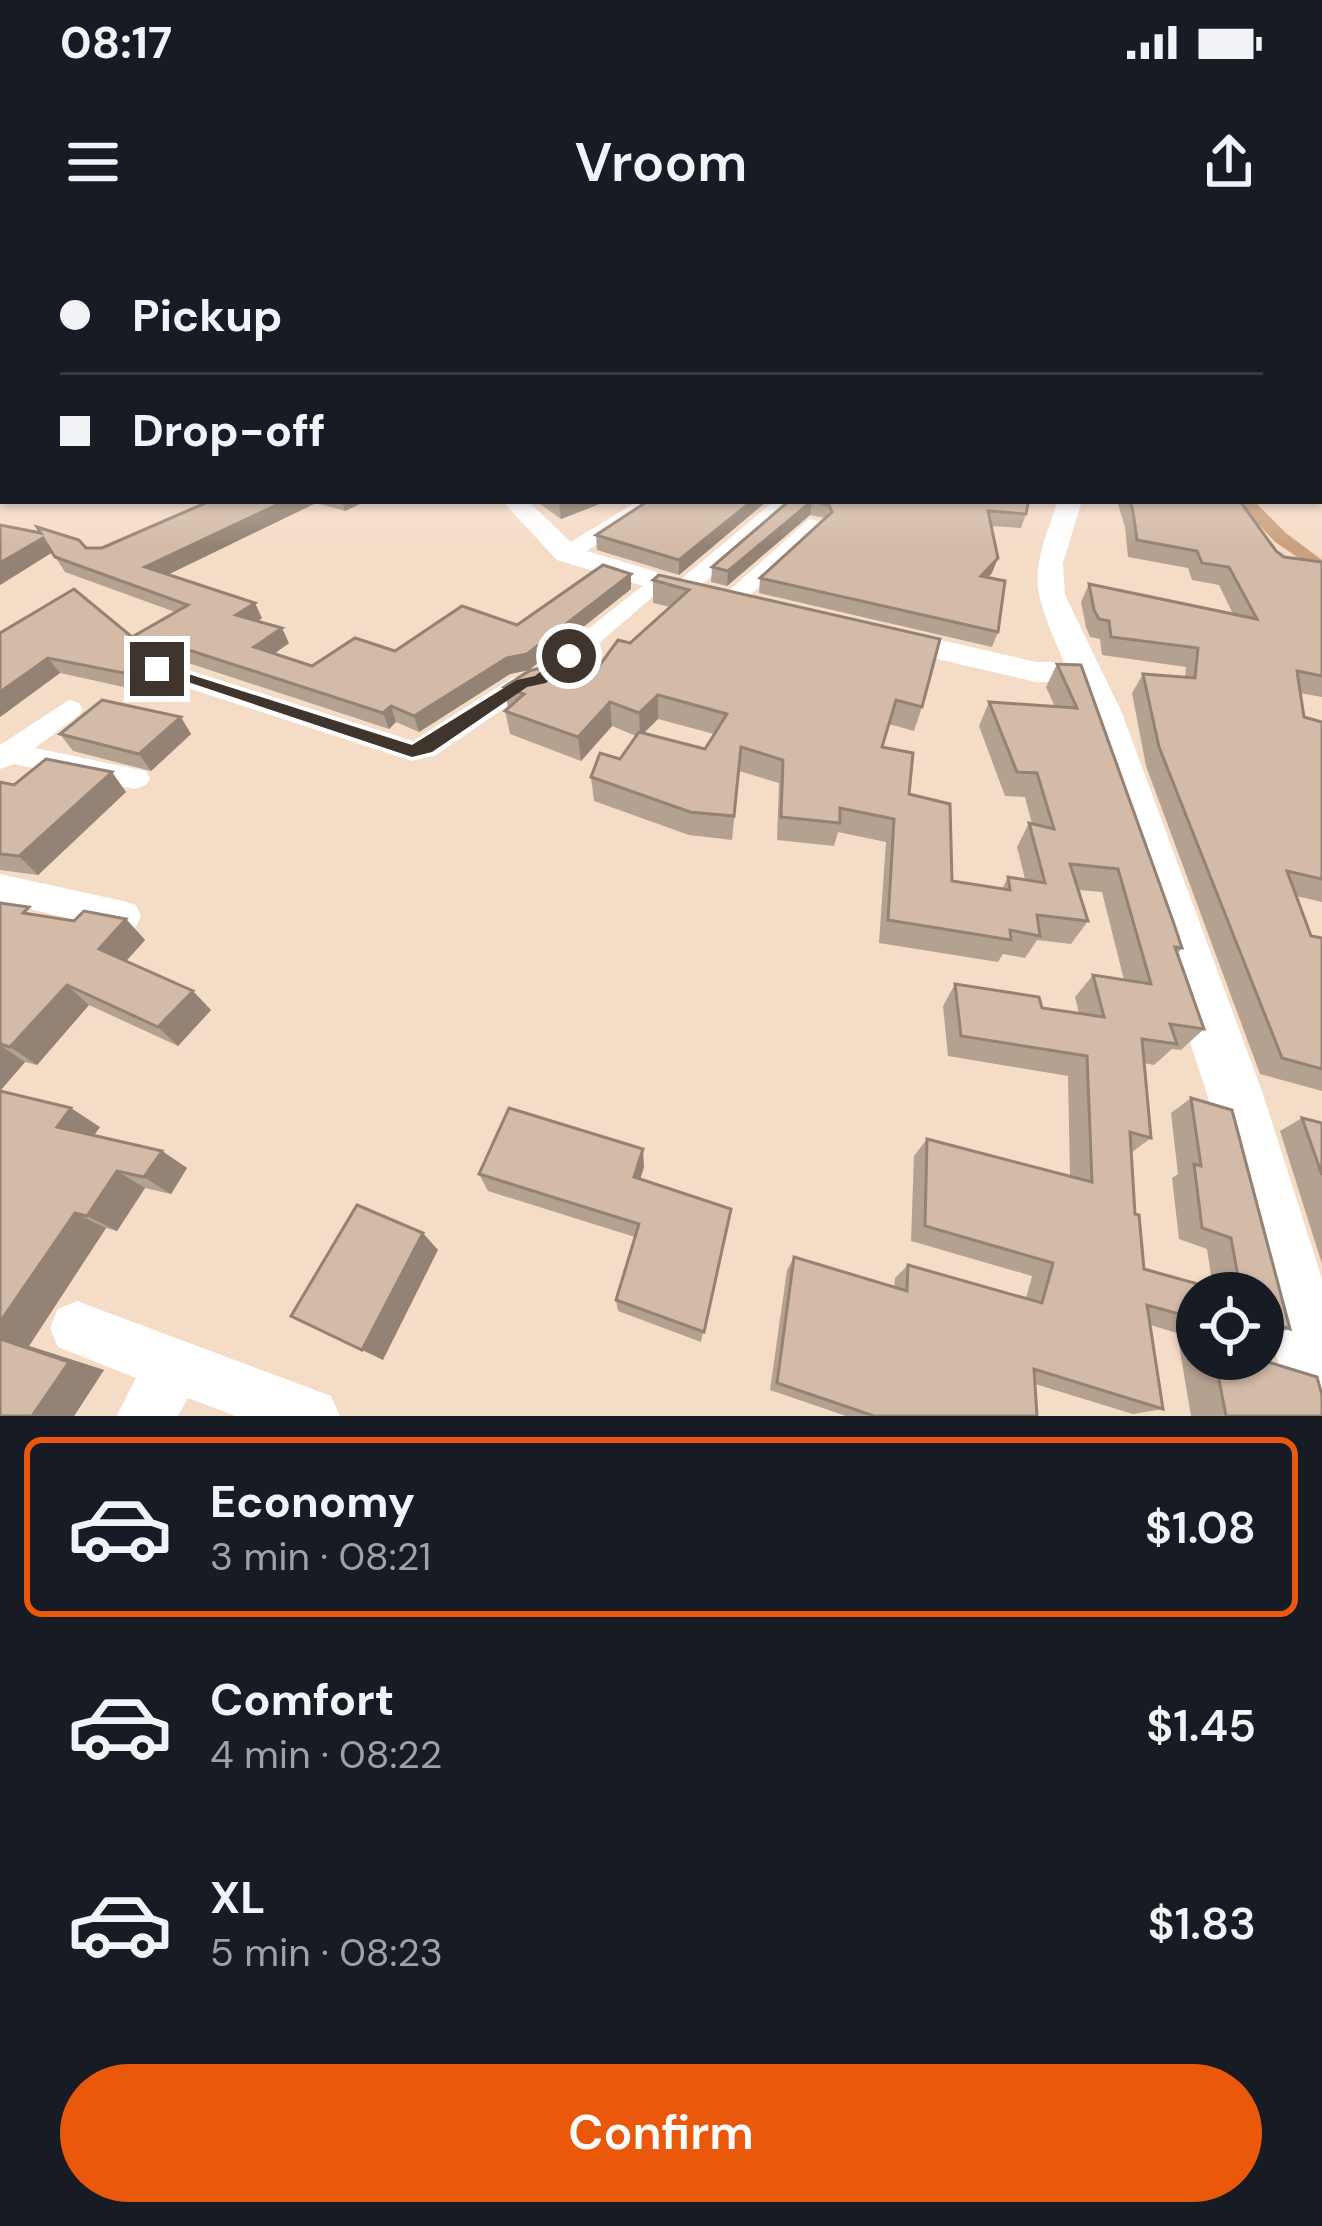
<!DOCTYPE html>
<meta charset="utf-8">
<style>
:root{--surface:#171b24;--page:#20242c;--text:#f1f3f6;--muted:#9ea1a6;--line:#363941;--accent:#ea580c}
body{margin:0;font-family:"DM Sans",sans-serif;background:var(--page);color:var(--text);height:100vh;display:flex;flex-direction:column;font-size:45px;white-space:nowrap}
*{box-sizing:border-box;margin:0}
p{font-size:39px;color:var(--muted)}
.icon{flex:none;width:66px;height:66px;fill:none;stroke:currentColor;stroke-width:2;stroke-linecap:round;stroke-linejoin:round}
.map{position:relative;height:1176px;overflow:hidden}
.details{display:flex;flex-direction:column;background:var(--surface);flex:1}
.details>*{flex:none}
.guide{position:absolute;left:0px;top:0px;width:1323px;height:264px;box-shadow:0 3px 9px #0004;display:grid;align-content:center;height:264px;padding:0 60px;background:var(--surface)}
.buttons{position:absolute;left:1176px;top:1032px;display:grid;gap:24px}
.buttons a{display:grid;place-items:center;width:108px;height:108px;border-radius:50%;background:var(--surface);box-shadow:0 3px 9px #0004;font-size:60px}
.end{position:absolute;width:54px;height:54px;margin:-27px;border:15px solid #3f352d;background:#fff;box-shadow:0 0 0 6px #fff}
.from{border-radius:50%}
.guide b{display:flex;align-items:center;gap:42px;height:114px;font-size:45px}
.guide b+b{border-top:3px solid var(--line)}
.guide i{width:30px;height:30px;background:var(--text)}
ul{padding:21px 0 0;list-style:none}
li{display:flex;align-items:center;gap:36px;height:180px;margin:0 24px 18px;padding:0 36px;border:6px solid transparent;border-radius:18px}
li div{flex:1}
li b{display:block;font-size:45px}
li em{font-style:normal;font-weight:600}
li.selected{border-color:var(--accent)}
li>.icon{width:108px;height:108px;stroke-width:1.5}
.action{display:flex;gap:24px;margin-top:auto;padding:24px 60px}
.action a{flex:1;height:138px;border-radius:72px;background:var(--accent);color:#fff;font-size:48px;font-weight:600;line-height:138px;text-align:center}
.status{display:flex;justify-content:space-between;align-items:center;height:84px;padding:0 60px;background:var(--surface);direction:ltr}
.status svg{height:33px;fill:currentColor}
header{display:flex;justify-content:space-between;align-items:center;height:156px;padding:0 60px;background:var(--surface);font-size:54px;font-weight:600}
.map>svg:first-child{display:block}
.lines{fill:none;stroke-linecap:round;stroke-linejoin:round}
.canal{fill:#cba17d;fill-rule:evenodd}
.minor{fill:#fff;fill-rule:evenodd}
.major{fill:#fff;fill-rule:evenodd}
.wall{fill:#b5a190;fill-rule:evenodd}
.shaded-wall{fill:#948375}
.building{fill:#d3bba7;stroke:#948375;stroke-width:3}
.route{fill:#3f352d}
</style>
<div class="status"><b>08:17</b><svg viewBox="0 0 49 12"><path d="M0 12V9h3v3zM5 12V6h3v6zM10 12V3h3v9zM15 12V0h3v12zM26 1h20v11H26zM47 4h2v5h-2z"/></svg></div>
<header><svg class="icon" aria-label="menu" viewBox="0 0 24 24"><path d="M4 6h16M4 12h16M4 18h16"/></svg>Vroom<svg class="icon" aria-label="share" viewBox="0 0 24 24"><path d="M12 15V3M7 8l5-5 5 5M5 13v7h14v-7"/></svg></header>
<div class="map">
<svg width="1322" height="1176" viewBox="0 0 1322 1176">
<rect width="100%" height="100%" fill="#f5dcc7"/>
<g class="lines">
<path class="canal" d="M1237,261H1254L1287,294L1322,320V334L1275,302Z"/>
<g class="minor">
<path d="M1320,178L1322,179V189L1320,188Z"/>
<path d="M638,261H661L575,319H559V309Z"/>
<path d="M774,261H796L690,355H674V345Z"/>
<path d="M809,279L826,283L739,366H723V356Z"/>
<path d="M655,336L666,343L663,348L549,446L531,450L436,515L412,521L148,435L144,429L148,423H166L413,501L512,438L531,434Z"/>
<path d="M69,460L79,463L83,469L79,475L35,508L146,531L150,538L146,545L135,549L14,524L0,529V505Z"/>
<path d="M0,634L123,661L136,665L141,676L136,687L123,691L0,662Z"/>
<path d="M77,1061L331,1156L340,1176H236L188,1158L178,1176H117L136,1138L58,1107L50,1088L58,1069Z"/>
</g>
<g class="major">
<path d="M502,261H528L577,308L717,350L722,356L707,365L557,320Z"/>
<path d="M1058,261H1082L1063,323L1065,355L1122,473L1263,854L1322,1039V1176H1295L1286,1153L1207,854L1073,442H1036L873,404L868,397L884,387L1036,422H1064C1031,345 1029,340 1058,261Z"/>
</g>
</g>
<g class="wall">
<path d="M210,261H366L345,271L316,263L168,334L262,378L258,381L289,403L274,414L312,426L395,411L517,385L631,334V349L529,430L510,434L419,492L396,482L389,489L170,417L148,418L140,427L146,438L133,449L60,433L0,477V393L132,397L175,372L65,332L52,312L0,345V285L86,308H102Z"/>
<path d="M536,261H607L561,279Z"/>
<path d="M767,261L679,335L597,310L596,295Z"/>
<path d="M789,261H1021L1026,274L1021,288L991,286L992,333L988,337L998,392L992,407L759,353L760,338L825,278L810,275L727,346L711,342L712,327Z"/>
<path d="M1117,261H1240L1276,311L1284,317L1322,322V457L1300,453L1304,477L1322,482V662L1296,656L1311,696L1322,698V851L1260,834L1146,526L1132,453L1143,434L1185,437L1186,427L1102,415L1100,399L1090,397L1086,387L1081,362L1089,344L1233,374L1219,345L1192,340L1188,328L1128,317L1125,287Z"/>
<path d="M659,335L922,467L914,491L889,484L882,507L909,554L952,641L1002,649L1008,637L1025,639L1017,607L1029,583L1032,584L1025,557L1005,556L979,486L989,462L1055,467L1046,447L1057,424L1182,708L1177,714L1204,789L1181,810L1172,809L1154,825L1144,823L1151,898L1131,913L1135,974L1144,1029L1213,1048L1207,1009L1179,999L1172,938L1178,934L1171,873L1191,858L1290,1089L1263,1096V1053H1197V1119H1258L1322,1176H1191L1177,1093L1150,1085L1163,1169L1133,1174L1035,1144L1037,1176H846L770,1150L787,1030L794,1017L894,1048L895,1038L908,1025L1026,1058L1032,1036L911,1001L914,916L927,899L1070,937L1068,836L948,816L943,766L955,744L1042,768L1079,773L1075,757L1093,735L1124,740L1102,652L1078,650L1088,681L1071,704L1037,700L1025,718L1003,714L998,722L879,703L886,602L838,592L834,606L777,600L779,543L739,531L732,600L689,595L594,561L591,537L620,519L636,496L612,486L581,521L510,494L505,471L508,468L504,447L589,440L670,367L653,363V340ZM658,479L714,494L705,509L643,493Z"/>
<path d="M60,494H191L151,531L73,511Z"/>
<path d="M0,542L14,545L126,552L38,635L0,630Z"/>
<path d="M0,663L39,676L74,681L126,679L145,700L126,721L211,770L178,806L89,765L37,825L25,822L0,851Z"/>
<path d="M0,851L100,887L94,895L162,911L187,928L171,954L145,948L117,991L106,988L29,1106L104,1130L74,1176H0Z"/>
<path d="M1302,878L1322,883V1024L1280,891Z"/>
<path d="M644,927L640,939L731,969L701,1102L618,1071L616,1060L635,997L488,951L479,934Z"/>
</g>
<g class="shaded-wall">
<path d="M285,261H315L316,263L153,342L145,327Z"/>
<path d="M342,261H366L345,271Z"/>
<path d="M571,261H607L561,279L559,265Z"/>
<path d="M752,261H767L679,335V320Z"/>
<path d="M812,261L810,275L727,346L728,331Z"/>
<path d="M43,298L53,312L0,345V323Z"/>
<path d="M998,318L992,333L976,351L981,336Z"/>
<path d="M631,334V349L529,430L510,434L419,492L414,476Z"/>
<path d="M255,363L262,378L244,390L236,375Z"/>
<path d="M282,388L289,403L261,423L254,407Z"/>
<path d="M138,403L148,418L140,427L146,438L133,449L123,433L130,411Z"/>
<path d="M48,418L60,433L0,477V452Z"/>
<path d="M658,455V479L640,497L639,473Z"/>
<path d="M610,462L612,486L581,521L578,497Z"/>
<path d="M391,466L396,482L389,489L383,473Z"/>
<path d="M181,477L191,494L151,531L139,514Z"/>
<path d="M112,532L126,552L38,635L19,616Z"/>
<path d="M126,679L145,700L119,729L99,709Z"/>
<path d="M67,745L89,765L37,825L10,807Z"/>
<path d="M193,751L211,770L178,806L158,787Z"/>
<path d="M0,805L25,822L0,851Z"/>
<path d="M71,868L100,887L87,905L57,887Z"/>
<path d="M643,909L644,927L636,953L634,937Z"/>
<path d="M162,911L187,928L171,954L144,937Z"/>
<path d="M117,931L145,948L117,991L87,976Z"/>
<path d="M75,973L106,988L29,1106L104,1130L74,1176H32L0,1099V1082Z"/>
<path d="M423,993L438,1010L383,1120L362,1110Z"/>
</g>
<g class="building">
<path d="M3,152V177L0,178V153Z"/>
<path d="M210,261H285L145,327L255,363L236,375L282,388L254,407L312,426L355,398L395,411L462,366L517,385L603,325L631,334L527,414L507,418L414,476L391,466L383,473L161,401L138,403L130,411L136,423L123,433L48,418L0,452V393L74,349L132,397L188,365L55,317L43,298L0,323V285L41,293L37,287L79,300L86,308H102Z"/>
<path d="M648,261H752L679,320L596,295Z"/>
<path d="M789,261H812L728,331L712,327Z"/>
<path d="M814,261H1019L1028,263L1026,274L988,271L998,318L981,336L1005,341L998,392L760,338L832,272L829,265Z"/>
<path d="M1130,261H1240L1276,311L1284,317L1322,322V436L1297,431L1304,477L1322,482V639L1287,631L1311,696L1322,698V829L1282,818L1159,507L1143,434L1195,438L1198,408L1111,397L1109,381L1099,379L1094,370L1089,344L1257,379L1229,327L1202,323L1197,311L1137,300L1133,271Z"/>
<path d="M659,335L940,399L922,467L896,460L882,507L913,513L909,554L950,564L952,641L1010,650L1008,637L1045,643L1029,583L1054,589L1037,533L1017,532L989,462L1077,468L1057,424L1081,425L1173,681L1182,708L1175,707L1204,789L1170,784L1177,804L1142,799L1151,898L1130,892L1135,974L1139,975L1144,1029L1230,1053H1197V1079L1147,1065L1163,1169L1034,1129L1037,1176H874L777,1143L794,1017L907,1051L908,1025L1042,1063L1053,1023L925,986L927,899L1092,942L1087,816L961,796L955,744L1039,757L1042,768L1104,777L1093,735L1151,744L1118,629L1070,624L1088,681L1037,675L1040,696L1010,690L1011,700L888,680L894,579L840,568V583L781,577L783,520L741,507L734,576L690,572L591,537L600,513L620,519L639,492L705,509L727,474L658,455L639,473L610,462L578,497L505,471L524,454L504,447L529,431L548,426L589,440L618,400L630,403L689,350L653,340Z"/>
<path d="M102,460L181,477L139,514L60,494Z"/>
<path d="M46,519L112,532L19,616L0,614V542L14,545Z"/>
<path d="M0,663L29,667L23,673L74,681L84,671L126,679L99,709L193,751L158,787L67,745L10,807L0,804Z"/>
<path d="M0,851L71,868L57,887L162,911L144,937L117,931L87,976L75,973L0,1082Z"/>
<path d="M1191,858L1232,870L1290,1089L1263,1080V1053H1241L1231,998L1202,988L1194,924L1201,926Z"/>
<path d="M509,868L643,909L634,937L731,969L704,1092L616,1060L639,984L479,934Z"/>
<path d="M1302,878L1322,883V935Z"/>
<path d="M357,965L423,993L362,1110L291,1076Z"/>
<path d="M0,1099L69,1122L32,1176H0Z"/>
<path d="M1215,1119H1258L1317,1137L1322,1155V1176H1226Z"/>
</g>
<linearGradient id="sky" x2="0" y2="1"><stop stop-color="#9cacbd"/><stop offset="0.46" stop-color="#faefe6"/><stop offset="1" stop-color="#faefe6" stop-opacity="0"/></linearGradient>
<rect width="1322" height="306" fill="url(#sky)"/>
<path class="route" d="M563,413L576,416L546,443L527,447L432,512L412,517L149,429L163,426L412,505L517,440L535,436Z"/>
</svg>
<div class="buttons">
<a><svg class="icon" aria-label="locate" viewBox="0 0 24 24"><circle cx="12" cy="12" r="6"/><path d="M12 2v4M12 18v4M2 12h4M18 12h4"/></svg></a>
</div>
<i class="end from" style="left:569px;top:416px"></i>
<i class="end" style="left:157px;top:429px"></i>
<div class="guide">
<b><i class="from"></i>Pickup</b>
<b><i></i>Drop-off</b>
</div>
</div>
<section class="details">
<ul>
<li class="selected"><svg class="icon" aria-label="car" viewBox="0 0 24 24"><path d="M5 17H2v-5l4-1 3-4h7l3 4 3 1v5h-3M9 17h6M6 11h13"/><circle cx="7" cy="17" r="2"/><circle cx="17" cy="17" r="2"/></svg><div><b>Economy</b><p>3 min · 08:21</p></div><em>$1.08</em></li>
<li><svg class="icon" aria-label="car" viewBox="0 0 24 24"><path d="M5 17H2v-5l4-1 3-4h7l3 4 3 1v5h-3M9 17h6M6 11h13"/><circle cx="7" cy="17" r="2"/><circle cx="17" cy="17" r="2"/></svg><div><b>Comfort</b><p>4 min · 08:22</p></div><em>$1.45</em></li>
<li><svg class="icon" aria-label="car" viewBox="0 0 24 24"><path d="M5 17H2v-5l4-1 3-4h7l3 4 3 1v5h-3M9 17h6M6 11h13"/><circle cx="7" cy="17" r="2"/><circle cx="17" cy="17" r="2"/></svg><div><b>XL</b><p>5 min · 08:23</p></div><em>$1.83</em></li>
</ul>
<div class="action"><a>Confirm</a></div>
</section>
